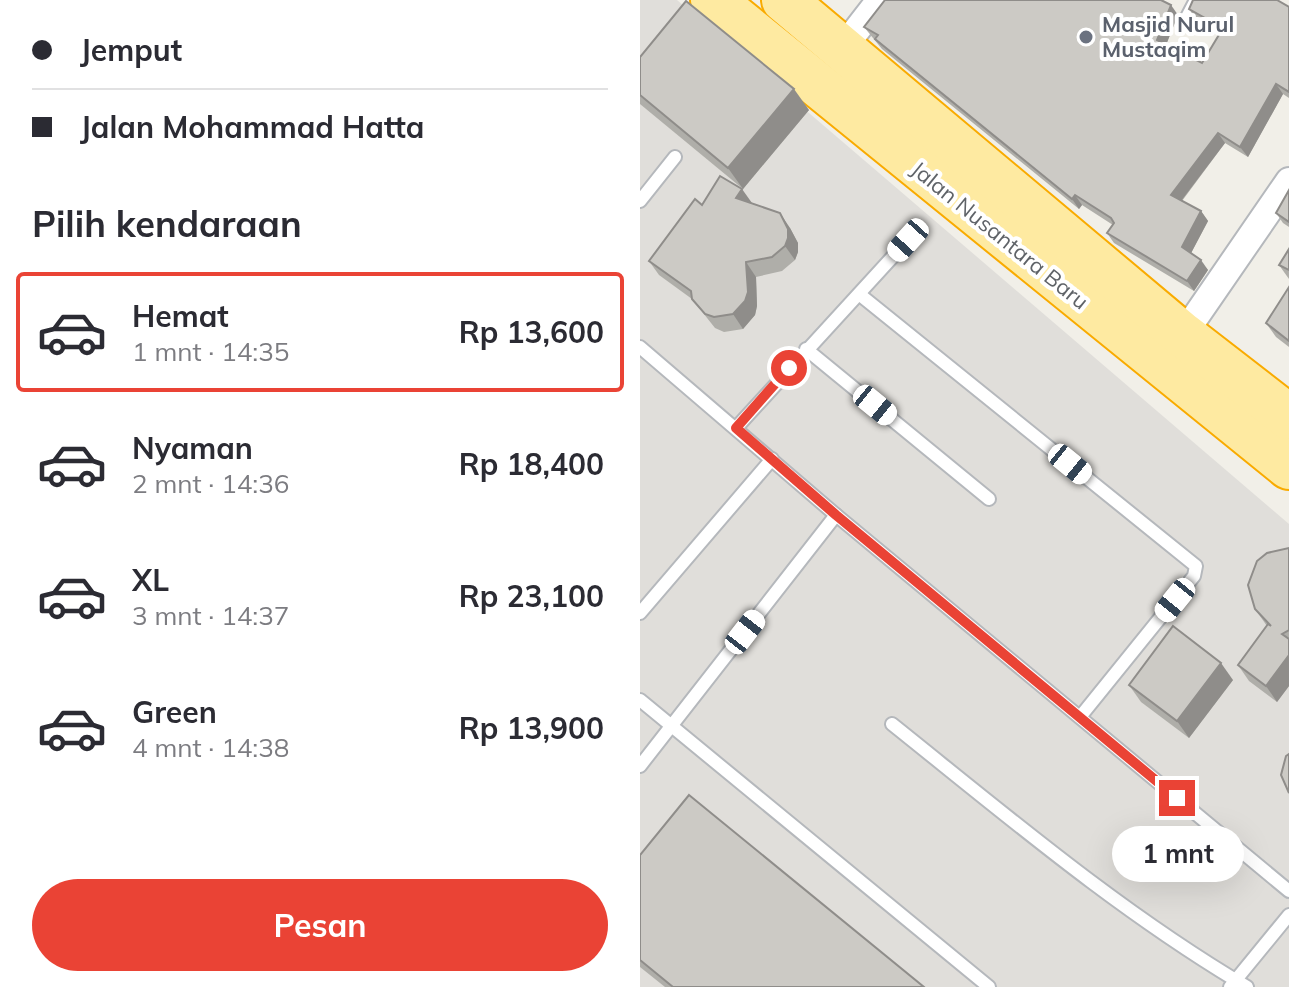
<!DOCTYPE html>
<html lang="id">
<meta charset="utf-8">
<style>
:root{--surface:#fff;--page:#f7f7f7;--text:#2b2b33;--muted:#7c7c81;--line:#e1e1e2;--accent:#ea4335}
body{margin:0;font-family:Mulish,sans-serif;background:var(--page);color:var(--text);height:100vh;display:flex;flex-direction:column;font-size:30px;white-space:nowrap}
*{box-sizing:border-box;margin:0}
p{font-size:26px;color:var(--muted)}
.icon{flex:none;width:44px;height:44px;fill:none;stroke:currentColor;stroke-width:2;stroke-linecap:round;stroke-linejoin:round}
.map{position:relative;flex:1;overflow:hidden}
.side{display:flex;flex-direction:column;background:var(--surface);width:640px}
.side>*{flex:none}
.hud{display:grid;align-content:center;height:176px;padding:0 32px;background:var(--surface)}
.end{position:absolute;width:36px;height:36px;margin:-18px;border:10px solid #ea4335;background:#fff;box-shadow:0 0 0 4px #fff}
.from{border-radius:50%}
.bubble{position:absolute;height:56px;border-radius:28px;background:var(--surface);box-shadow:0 8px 32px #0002;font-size:26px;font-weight:700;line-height:56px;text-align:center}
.car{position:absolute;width:24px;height:48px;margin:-24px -12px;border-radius:10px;box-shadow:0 0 6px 2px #0007;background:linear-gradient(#fff 24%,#345 0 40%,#fff 0 76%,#345 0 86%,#fff 0)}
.hud b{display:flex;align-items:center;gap:28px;height:76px;font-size:30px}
.hud b+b{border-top:2px solid var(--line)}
.hud i{width:20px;height:20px;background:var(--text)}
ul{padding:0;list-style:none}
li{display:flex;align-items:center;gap:24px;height:120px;margin:0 16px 12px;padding:0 16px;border:4px solid transparent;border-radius:8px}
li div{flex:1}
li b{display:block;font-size:30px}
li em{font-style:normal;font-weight:700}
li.on{border-color:var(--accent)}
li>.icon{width:72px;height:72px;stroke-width:1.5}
h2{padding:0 32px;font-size:36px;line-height:96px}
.primary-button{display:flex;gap:16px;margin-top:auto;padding:16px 32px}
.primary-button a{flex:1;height:92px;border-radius:48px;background:var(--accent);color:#fff;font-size:32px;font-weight:700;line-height:92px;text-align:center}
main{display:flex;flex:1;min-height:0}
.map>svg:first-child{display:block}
.industrial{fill:#e0deda}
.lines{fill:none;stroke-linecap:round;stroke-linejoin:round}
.service-casing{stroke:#b5b8bc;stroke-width:16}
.minor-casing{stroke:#b5b8bc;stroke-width:30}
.trunk-casing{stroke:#f9ab00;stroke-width:48}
.service{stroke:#fff;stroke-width:12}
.minor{stroke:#fff;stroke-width:26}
.trunk{stroke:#feeaa1;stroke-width:44}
.wall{fill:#afaea9}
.shaded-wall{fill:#8f8d8a}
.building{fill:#cccac5;stroke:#8f8d8a;stroke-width:2}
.route{stroke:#ea4335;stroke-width:10}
.worship-dot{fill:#6b7280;stroke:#fff;stroke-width:3}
.labels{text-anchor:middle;stroke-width:8;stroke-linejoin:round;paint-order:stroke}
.worship-label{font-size:22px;font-weight:bold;fill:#5b616d;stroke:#fff;text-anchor:start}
.street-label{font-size:22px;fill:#5f6368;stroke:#fff}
</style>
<main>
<section class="side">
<div class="hud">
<b><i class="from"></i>Jemput</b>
<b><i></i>Jalan Mohammad Hatta</b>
</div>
<h2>Pilih kendaraan</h2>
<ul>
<li class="on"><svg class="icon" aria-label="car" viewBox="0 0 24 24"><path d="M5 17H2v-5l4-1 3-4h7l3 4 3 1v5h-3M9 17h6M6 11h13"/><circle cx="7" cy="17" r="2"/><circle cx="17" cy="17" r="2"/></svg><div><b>Hemat</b><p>1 mnt · 14:35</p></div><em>Rp 13,600</em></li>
<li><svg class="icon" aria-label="car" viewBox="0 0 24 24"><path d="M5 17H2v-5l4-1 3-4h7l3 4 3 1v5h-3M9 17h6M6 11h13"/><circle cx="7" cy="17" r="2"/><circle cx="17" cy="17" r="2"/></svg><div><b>Nyaman</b><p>2 mnt · 14:36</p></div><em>Rp 18,400</em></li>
<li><svg class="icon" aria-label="car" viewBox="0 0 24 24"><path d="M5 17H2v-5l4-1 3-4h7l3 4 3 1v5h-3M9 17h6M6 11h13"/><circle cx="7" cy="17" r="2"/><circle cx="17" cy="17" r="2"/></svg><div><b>XL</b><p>3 mnt · 14:37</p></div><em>Rp 23,100</em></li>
<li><svg class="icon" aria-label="car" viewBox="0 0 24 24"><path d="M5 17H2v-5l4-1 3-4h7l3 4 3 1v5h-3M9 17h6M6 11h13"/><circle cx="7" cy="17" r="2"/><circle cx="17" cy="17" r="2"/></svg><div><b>Green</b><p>4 mnt · 14:38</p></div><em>Rp 13,900</em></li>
</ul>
<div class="primary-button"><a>Pesan</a></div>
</section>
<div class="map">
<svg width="649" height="987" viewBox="0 0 649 987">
<rect width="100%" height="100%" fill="#f1efe8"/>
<path class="industrial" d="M0,0H37L649,524V987H0Z"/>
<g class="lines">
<defs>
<g id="service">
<path d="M545,21L556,0"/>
<path d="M0,201L35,157"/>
<path d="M219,294L556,566L554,576L440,717"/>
<path d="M0,347L196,515L649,891"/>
<path d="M166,349L349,499"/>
<path d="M96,428L268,240"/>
<path d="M0,613L132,459"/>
<path d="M0,700L349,987"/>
<path d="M252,724C367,816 480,912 607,987"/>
<path d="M0,766L196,515"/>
<path d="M590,987L649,915"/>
</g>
<g id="minor">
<path d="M202,49L240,0"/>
<path d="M543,335L649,181"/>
</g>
<g id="trunk">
<path d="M73,0L649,467"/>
<path d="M144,0L543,335L649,417"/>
</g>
</defs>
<use href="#service" class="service-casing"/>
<use href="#minor" class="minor-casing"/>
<use href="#trunk" class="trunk-casing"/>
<use href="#service" class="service"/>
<use href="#minor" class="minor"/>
<use href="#trunk" class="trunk"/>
</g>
<g class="wall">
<path d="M649,7V98L643,94L608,157L585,143L542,201L561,211L568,221L551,253L568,270L554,291L474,243L467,233L473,225L442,205L439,209L242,49L224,27L538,15L526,45L562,63L580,33L556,19L549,9Z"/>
<path d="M0,57L169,110L103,189L0,104Z"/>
<path d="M649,190V227L643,223L636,213Z"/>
<path d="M112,203L150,228L158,243V252L155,260L142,271L116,277L117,306L115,315L103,329L84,332L75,328L52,299L19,275L9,261Z"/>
<path d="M649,249V279L639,265Z"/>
<path d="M649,287V347L636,337L626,323Z"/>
<path d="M649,548V686L637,702L609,681L598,665L627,626L615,609Z"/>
<path d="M593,680L549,738L501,702L489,685Z"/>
<path d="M0,855L284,987H25L0,967Z"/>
</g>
<g class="shaded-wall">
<path d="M531,5L538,15L524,50L517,40Z"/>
<path d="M636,84L643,94L608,157L600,147Z"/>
<path d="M154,89L169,110L103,189L88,168Z"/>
<path d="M578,133L585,143L538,205L531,195Z"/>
<path d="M102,189L112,203L96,198Z"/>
<path d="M435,195L442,205L439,209L432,199Z"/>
<path d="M561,211L568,221L549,257L542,247Z"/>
<path d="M140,213L150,228L158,243V252L155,260L145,246Z"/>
<path d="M561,260L568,270L554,291L547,281Z"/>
<path d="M106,262L116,277L117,306L115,315L103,329L93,314Z"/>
<path d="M649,655V686L637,702L626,686Z"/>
<path d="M581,663L593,680L549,738L537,721Z"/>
</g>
<g class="building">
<path d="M245,0H521L531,5L517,40L562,63L583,28L549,9L553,0H637L649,7V92L636,84L600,147L578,133L531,195L561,211L542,247L561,260L547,281L467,233L474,223L471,218L435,195L432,199L235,39L238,35L224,27Z"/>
<path d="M46,1L154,89L88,168L0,95V57Z"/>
<path d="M80,176L102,189L96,198L140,213L148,229V238L145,246L132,257L106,262L108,292L105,301L93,314L74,317L65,314L52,299L51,291L9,261L55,199L62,205Z"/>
<path d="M649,190V222L636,213Z"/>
<path d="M649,249V270L639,265Z"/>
<path d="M649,287V341L626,323Z"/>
<path d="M649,548V630L642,634L649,639V655L626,686L598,665L628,624L631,626L615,609L608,585L617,561L627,553Z"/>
<path d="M533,626L581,663L537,721L489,685Z"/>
<path d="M649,754V793L641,775L646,756Z"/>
<path d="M49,795L284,987H33L0,960V855Z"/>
</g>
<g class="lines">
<path class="route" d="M149,368L96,428L196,515L537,798"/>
</g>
<circle class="worship-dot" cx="446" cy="37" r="8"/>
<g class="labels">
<g class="worship-label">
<text x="462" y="32">Masjid Nurul<tspan x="462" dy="25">Mustaqim</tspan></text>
</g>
<g class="street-label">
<text transform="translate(360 235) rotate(39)" y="8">Jalan Nusantara Baru</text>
</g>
</g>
</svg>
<i class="end from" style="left:149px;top:368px"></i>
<i class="end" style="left:537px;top:798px"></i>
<div class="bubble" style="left:472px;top:826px;width:132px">1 mnt</div>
<i class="car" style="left:268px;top:240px;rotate:222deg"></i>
<i class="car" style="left:235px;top:405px;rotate:129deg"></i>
<i class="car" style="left:430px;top:464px;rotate:129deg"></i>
<i class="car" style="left:535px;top:600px;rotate:219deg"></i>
<i class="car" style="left:105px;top:632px;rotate:38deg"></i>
</div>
</main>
